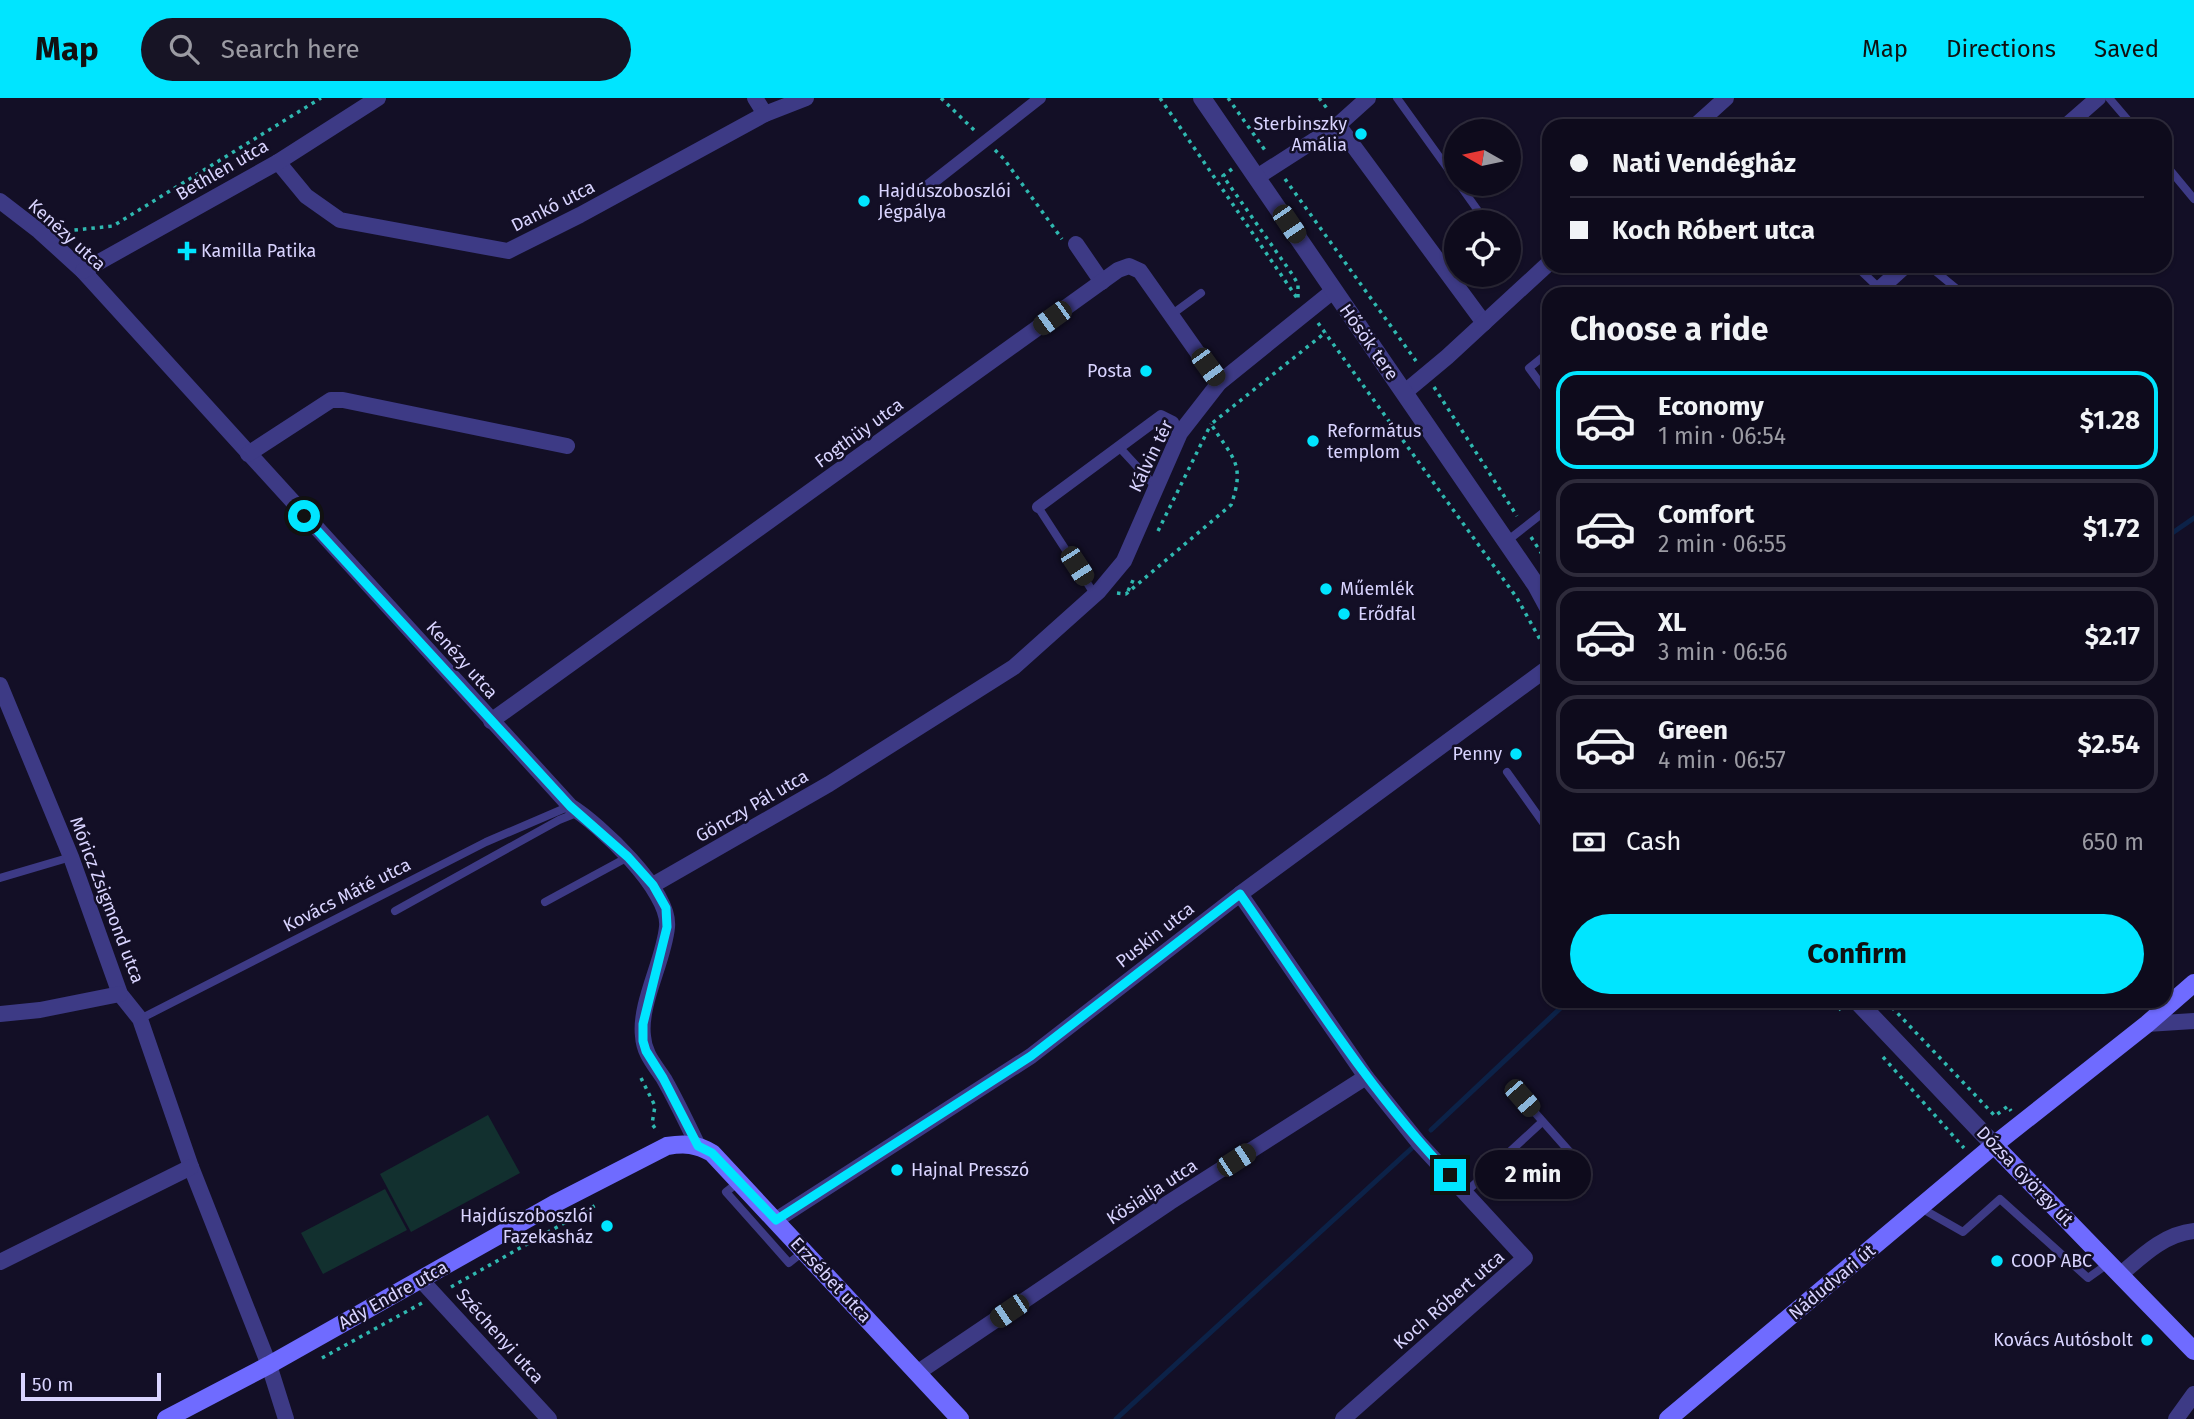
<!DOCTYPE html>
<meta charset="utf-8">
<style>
:root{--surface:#0e0b1c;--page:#171425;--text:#f1f3f6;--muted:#9b9ba3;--line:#2e2b3b;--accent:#00e5ff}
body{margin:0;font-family:"Fira Sans",sans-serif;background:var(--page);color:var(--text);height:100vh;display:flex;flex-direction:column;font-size:26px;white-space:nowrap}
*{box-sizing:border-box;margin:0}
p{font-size:23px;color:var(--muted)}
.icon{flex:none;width:38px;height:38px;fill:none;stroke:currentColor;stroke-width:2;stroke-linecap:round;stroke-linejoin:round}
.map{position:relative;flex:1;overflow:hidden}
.side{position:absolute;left:1542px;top:189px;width:630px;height:721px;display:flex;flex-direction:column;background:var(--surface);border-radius:21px;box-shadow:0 2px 5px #0004,0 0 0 2px var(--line)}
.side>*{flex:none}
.hud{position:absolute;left:1542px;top:21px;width:630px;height:154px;border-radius:21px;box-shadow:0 2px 5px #0004,0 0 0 2px var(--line);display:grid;align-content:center;height:154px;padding:0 28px;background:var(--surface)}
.needle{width:46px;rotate:279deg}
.buttons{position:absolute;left:1444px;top:21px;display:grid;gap:14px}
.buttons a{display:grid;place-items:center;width:77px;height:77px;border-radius:50%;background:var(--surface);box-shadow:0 2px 5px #0004,0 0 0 2px var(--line);font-size:35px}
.scale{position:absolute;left:21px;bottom:18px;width:140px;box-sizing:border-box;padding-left:7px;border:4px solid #d9d4ff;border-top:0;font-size:19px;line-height:24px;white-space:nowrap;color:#d9d4ff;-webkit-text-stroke:5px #130f26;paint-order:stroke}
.end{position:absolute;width:32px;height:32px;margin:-16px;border:9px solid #00e5ff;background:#111;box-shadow:0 0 0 4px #111}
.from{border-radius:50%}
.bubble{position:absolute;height:49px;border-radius:24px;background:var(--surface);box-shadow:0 2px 5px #0004,0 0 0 2px var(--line);font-size:23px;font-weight:700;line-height:49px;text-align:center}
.car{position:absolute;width:21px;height:42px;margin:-21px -10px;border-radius:9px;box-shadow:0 0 5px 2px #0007;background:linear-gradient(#222 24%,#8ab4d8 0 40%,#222 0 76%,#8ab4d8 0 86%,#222 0)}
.hud b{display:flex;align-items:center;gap:24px;height:66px;font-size:26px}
.hud b+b{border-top:2px solid var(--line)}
.hud i{width:18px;height:18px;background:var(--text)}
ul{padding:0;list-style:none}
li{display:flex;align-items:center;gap:21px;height:98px;margin:0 14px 10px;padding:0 14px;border:4px solid var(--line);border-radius:21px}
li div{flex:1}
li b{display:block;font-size:26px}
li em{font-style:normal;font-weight:700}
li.on{border-color:var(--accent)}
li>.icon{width:63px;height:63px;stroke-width:1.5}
h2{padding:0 28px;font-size:32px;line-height:84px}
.pay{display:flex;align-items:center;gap:18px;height:77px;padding:0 28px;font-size:26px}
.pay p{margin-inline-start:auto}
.primary-button{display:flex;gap:14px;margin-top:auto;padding:14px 28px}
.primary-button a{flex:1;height:80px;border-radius:42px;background:var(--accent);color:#111;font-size:28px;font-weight:700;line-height:80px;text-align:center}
header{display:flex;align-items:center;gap:42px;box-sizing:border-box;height:98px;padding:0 35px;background:var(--accent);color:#111}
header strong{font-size:33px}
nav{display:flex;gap:38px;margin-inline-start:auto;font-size:24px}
.search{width:490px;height:63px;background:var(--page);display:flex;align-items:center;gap:18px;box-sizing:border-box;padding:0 24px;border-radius:38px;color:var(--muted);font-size:26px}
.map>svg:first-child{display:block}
.green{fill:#12302f}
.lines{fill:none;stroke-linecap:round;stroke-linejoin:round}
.stream{stroke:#0c2248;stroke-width:5}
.path{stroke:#2fb8b0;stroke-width:3.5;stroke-dasharray:3.5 5;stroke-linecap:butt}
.service{stroke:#3d3a85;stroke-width:8}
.pedestrian{stroke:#3d3a85;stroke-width:12}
.minor{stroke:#3d3a85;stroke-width:16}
.tertiary{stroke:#3d3a85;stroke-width:18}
.secondary{stroke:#6f6bff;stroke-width:18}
.route{stroke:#00e5ff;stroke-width:9}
.poi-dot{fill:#00e5ff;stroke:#130f26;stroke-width:2.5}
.labels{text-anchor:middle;stroke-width:5;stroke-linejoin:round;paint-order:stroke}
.poi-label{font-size:18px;fill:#d9d4ff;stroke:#130f26;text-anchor:start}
.street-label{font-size:18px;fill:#d9d4ff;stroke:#130f26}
</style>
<header>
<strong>Map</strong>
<div class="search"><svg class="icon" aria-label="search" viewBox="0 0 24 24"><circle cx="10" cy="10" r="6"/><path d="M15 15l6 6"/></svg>Search here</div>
<nav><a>Map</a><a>Directions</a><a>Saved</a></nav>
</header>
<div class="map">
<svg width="2194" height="1321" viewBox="0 0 2194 1321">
<rect width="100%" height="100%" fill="#130f26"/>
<g class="green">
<path d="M488,1017L520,1075L411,1134L380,1076Z"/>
<path d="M385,1091L407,1132L323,1176L301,1135Z"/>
</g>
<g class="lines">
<g class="stream">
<path d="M2165,440L2194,420"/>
<path d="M1431,1032L1568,903"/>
<path d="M1116,1321L1412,1050"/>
</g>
<g class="path">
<path d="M941,0L974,32"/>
<path d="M1160,0L1297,200"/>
<path d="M1228,0L1267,55"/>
<path d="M1319,0L1329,13"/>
<path d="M995,52L1004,61L1062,141"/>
<path d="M1232,71L1223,78L1292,176L1298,186V200"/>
<path d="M1285,81L1416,263"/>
<path d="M66,133L113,128L321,0"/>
<path d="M1318,225L1517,500L1547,554"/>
<path d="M1434,289L1517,418"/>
<path d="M1158,433L1211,326"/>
<path d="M1531,439L1549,467"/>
<path d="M1128,493L1135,478"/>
<path d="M1117,495L1126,496L1231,407C1246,365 1232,360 1211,326L1326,234"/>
<path d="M1833,903L1841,912"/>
<path d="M1886,903L1995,1018L2008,1008L2011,1013"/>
<path d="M1883,959L1964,1050"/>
<path d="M641,980L655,1008L652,1026L658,1034"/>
<path d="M451,1189L596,1107"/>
<path d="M322,1260L422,1205"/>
</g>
<g class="service">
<path d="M1397,0L1456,82"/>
<path d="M2109,0L2133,28"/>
<path d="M2165,66L2194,101"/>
<path d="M1459,86L1486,124"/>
<path d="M1856,168L1880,191"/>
<path d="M1929,168L1963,196"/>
<path d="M1171,217L1201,195"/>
<path d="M1549,254L1529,270L1549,297"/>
<path d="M1119,349L1156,389"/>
<path d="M1038,409L1095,497"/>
<path d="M1507,443L1549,410"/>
<path d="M1507,674L1549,733"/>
<path d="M0,780L71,759"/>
<path d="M545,804L628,759"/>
<path d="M395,813L559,722L579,714"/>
<path d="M140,921L486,744L570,708"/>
<path d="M1522,1000L1576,1061"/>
<path d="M740,1083L726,1094L789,1165L804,1153"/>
<path d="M1466,1094L1542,1024"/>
<path d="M1921,1110L1963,1134L2000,1101L2088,1180L2109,1165"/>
</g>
<g class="pedestrian">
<path d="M919,95L1040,0"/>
<path d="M1038,409L1161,318L1173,324"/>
</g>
<g class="minor">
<path d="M755,0L765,16"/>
<path d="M1338,27L1484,225"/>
<path d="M1695,28L1726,0"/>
<path d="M2066,28L2098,0"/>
<path d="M278,64L306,98L340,122L508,153L580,117L765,16L806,0"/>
<path d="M1257,79L1338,27L1368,0"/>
<path d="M0,103L39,133L83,173L570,708C599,726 671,793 667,829C664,862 639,906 643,938C644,956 655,967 664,981C676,1002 687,1025 698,1048"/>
<path d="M1076,146L1102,184"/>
<path d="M83,173L278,64L378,0"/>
<path d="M1874,196L1905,168"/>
<path d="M1405,294L1447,259L1549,165"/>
<path d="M248,356L331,302H343L567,348"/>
<path d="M0,587L71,759L120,896L140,921L191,1069L269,1267L286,1321"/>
<path d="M491,623L1118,172L1129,168L1140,173L1219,285"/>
<path d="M653,787L829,686L1014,569L1099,493L1124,463L1180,335L1219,285L1333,193"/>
<path d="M1240,796L1366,979L1419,1045L1525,1160L1343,1321"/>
<path d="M0,916L40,912L120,896"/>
<path d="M2147,926L2194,923"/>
<path d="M776,1122L1031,958L1240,796L1549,569"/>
<path d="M0,1164L191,1069"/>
<path d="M2120,1177C2142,1158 2164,1136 2194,1133"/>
<path d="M421,1182L549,1321"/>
<path d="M917,1275L1170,1104L1366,979"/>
<path d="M2176,1321L2194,1296"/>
</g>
<g class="tertiary">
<path d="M1202,0L1536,487L1549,511"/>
<path d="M1857,903L1994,1047"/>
</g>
<g class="secondary">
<path d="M1994,1047L2194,1253"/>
<path d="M166,1321L269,1267L554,1106L667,1048C685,1045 696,1046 712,1055L960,1321"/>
<path d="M1668,1321L1994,1047L2147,926L2194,885"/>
</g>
</g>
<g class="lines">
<path class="route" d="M304,418L570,708L628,759L653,787L666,810L667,829L643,926V943L646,953L663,980L698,1048L712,1055L776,1122L1031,958L1240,796C1307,892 1369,993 1450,1077"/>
</g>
<g class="poi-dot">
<circle cx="1361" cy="36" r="7"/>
<circle cx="864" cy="103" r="7"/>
<path d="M183.5 142.5h7v7h7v7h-7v7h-7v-7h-7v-7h7z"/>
<circle cx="1146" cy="273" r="7"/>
<circle cx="1313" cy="343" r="7"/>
<circle cx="1326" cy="491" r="7"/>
<circle cx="1344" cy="516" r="7"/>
<circle cx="1516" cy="656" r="7"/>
<circle cx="897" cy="1072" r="7"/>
<circle cx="607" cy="1128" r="7"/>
<circle cx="1997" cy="1163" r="7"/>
<circle cx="2147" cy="1242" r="7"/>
</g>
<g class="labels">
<g class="poi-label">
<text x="1347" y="32" text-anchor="end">Sterbinszky<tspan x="1347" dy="21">Amália</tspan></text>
<text x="878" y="99">Hajdúszoboszlói<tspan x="878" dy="21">Jégpálya</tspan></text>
<text x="201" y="159">Kamilla Patika</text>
<text x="1132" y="279" text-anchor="end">Posta</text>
<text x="1327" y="339">Református<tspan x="1327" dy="21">templom</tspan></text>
<text x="1340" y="497">Műemlék</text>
<text x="1358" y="522">Erődfal</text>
<text x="1502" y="662" text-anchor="end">Penny</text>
<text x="911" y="1078">Hajnal Presszó</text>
<text x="593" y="1124" text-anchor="end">Hajdúszoboszlói<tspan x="593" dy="21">Fazekasház</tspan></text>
<text x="2011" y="1169">COOP ABC</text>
<text x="2133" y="1248" text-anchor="end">Kovács Autósbolt</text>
</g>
<g class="street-label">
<text transform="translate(222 72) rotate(-30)" y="6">Bethlen utca</text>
<text transform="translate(553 108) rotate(-27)" y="6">Dankó utca</text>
<text transform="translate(67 137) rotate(42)" y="6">Kenézy utca</text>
<text transform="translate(1369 244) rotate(55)" y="6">Hősök tere</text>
<text transform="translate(859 335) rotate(-36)" y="6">Fogthüy utca</text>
<text transform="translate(1151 358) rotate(-64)" y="6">Kálvin tér</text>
<text transform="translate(462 562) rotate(48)" y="6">Kenézy utca</text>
<text transform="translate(752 708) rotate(-30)" y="6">Gönczy Pál utca</text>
<text transform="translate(347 797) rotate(-27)" y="6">Kovács Máté utca</text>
<text transform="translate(107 802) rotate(69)" y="6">Móricz Zsigmond utca</text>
<text transform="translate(1155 837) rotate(-38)" y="6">Puskin utca</text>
<text transform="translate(2025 1078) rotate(46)" y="6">Dózsa György út</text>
<text transform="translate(1152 1094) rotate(-33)" y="6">Kösialja utca</text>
<text transform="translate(831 1182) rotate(47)" y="6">Erzsébet utca</text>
<text transform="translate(1832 1184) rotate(-40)" y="6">Nádudvari út</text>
<text transform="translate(393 1197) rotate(-29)" y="6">Ady Endre utca</text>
<text transform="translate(1449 1202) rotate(-41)" y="6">Koch Róbert utca</text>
<text transform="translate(500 1238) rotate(48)" y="6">Széchenyi utca</text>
</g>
</g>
</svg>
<div class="buttons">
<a><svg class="needle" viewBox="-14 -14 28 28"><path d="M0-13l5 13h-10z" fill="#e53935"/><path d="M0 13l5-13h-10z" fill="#9b9ba3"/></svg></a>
<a><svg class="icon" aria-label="locate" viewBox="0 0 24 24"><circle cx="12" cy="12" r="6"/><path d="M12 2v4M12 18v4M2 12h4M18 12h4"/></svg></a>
</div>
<div class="scale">50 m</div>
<i class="end from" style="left:304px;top:418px"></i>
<i class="end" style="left:1450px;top:1077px"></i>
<div class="bubble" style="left:1475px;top:1052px;width:116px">2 min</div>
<i class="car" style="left:1289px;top:126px;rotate:146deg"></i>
<i class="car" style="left:1052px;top:220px;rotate:234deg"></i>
<i class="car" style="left:1208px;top:269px;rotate:144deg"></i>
<i class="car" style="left:1077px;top:468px;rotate:147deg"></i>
<i class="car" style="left:1522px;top:1000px;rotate:139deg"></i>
<i class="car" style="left:1236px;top:1062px;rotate:57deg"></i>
<i class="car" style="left:1009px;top:1213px;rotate:236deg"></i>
<div class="hud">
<b><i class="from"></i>Nati Vendégház</b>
<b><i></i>Koch Róbert utca</b>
</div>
<section class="side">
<h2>Choose a ride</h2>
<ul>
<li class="on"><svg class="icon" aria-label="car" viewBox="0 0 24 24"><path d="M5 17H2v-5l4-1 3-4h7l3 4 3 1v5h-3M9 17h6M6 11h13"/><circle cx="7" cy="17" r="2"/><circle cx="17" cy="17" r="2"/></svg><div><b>Economy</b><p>1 min · 06:54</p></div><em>$1.28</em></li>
<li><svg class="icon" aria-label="car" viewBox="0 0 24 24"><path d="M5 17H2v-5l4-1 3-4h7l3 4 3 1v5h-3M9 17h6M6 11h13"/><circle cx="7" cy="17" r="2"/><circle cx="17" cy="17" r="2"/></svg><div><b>Comfort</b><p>2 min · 06:55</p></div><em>$1.72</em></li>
<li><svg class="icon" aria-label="car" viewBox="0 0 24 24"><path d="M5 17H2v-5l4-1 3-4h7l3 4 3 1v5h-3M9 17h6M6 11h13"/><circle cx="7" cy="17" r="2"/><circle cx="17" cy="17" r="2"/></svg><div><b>XL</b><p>3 min · 06:56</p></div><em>$2.17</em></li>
<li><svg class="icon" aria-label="car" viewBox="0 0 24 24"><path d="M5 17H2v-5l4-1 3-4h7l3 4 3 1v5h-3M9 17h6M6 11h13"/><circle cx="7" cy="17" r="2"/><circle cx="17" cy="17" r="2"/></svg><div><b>Green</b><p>4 min · 06:57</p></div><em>$2.54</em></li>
</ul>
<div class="pay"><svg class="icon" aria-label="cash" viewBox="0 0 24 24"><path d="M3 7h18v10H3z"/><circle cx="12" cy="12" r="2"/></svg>Cash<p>650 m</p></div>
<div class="primary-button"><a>Confirm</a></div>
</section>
</div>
